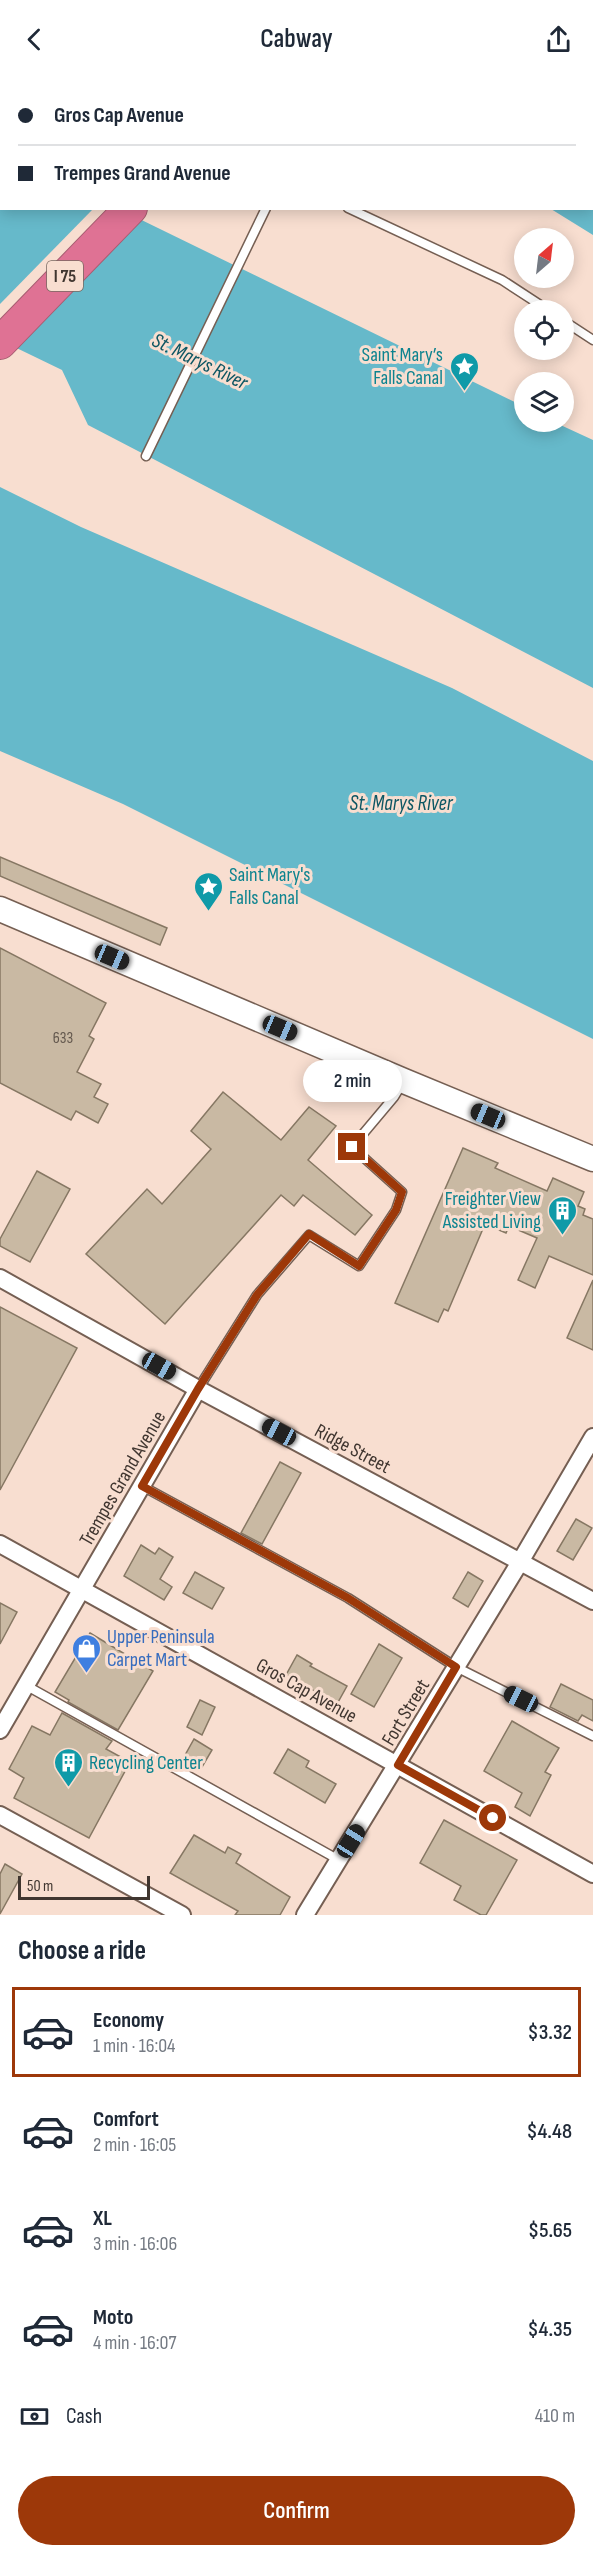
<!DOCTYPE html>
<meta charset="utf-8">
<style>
:root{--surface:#fff;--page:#f2f2f3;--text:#1f2937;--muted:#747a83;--line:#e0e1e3;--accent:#9d3809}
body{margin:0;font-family:"Sofia Sans Condensed",sans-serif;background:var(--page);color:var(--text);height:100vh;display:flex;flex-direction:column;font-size:22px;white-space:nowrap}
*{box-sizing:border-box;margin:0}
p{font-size:20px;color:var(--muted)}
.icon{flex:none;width:33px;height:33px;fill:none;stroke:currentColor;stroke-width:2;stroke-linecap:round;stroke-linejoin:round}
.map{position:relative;height:1837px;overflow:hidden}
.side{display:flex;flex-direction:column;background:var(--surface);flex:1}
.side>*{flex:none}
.top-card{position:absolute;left:0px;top:0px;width:594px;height:132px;box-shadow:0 3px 15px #0003;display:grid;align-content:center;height:132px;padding:0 18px;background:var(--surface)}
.needle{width:39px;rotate:28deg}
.buttons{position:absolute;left:514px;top:150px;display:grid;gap:12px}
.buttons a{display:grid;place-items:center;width:60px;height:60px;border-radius:50%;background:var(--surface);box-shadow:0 3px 15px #0003;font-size:30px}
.scale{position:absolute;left:18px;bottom:15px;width:132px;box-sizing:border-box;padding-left:6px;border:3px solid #403630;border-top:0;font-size:16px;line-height:21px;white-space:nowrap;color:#403630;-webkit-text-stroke:4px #f8ded0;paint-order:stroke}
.end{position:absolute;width:27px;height:27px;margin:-14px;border:8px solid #9d3809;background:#fff;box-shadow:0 0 0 3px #fff}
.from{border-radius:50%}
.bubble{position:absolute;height:42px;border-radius:21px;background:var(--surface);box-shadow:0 3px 15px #0003;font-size:20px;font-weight:600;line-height:42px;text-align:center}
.car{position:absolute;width:18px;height:36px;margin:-18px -9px;border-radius:8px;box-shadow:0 0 4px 2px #0007;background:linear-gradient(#222 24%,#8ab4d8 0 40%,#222 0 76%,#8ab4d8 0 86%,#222 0)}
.top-card b{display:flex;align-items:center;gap:21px;height:57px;font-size:22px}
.top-card b+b{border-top:2px solid var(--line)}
.top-card i{width:15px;height:15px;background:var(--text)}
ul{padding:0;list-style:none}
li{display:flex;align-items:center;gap:18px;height:90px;margin:0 12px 9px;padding:0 6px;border:3px solid transparent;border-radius:0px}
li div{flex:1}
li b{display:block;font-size:22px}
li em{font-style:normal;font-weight:600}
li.current{border-color:var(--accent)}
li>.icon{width:54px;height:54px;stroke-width:1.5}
h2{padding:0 18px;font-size:27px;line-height:72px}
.pay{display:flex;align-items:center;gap:15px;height:66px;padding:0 18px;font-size:22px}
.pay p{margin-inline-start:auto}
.button{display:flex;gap:12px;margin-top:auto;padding:12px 18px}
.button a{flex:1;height:69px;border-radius:36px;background:var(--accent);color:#fff;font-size:24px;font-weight:600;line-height:69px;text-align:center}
header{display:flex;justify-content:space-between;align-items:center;height:78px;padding:0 18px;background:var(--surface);font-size:27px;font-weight:600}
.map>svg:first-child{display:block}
.water{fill:#66b9ca}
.pier{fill:#f8ded0}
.building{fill:#c9b9a3;stroke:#867763;stroke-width:1.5}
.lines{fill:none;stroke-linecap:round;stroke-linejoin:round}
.lane-casing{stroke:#755f53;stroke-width:11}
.street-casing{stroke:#755f53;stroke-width:20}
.secondary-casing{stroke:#755f53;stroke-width:27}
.highway-casing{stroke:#a75d71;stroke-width:34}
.lane{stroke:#fff;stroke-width:8}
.street{stroke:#fff;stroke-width:16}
.secondary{stroke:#fff;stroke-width:24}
.highway{stroke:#df7294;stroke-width:32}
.rail{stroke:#534740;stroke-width:4.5;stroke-dasharray:3 6;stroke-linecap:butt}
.route{stroke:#9d3809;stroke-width:8}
.labels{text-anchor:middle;stroke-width:6;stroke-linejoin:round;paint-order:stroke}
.number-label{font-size:16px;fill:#62574d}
.shield{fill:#f8ded0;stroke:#776860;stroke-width:1.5}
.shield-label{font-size:18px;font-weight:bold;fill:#403630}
.culture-label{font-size:20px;fill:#0d838f;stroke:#f8ded0;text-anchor:end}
.street-label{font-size:20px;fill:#403630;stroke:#f8ded0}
.shop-label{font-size:20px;fill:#366cbe;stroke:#f8ded0;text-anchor:start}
.water-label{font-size:21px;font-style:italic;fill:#0d5663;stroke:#f8ded0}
</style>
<header><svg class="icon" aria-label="back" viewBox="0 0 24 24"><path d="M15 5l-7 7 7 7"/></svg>Cabway<svg class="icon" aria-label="share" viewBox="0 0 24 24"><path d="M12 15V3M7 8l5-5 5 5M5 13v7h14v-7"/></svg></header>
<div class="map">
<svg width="593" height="1837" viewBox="0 0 593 1837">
<rect width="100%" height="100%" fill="#f8ded0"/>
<g class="water">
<path d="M347,0H593V157L551,131L592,130V2Z"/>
<path d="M0,72L2,130L119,131L525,329V344H554L593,362V610L88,347L62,292L0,262Z"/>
<path d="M0,409L81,449L452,610L593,683V961L123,726L0,673Z"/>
</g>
<path class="pier" d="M126,130L0,265V226L93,131Z"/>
<g class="building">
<path d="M0,779L167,850L160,867L0,798Z"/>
<path d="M0,870L106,925L89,958L94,961L77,994L101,1006L94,1019L108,1026L98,1045L76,1033L71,1042L0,1005Z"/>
<path d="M223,1014L281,1062L309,1029L336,1048L308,1082L372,1137L355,1157L303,1117L294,1128L281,1117L165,1246L86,1176L147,1111L162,1126L211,1071L191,1053Z"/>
<path d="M463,1070L498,1085L495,1090L547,1113L553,1100L584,1114L578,1128L585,1131L583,1137L593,1141V1197L549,1178L535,1210L518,1202L537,1160L509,1148L506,1155L485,1146L448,1233L444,1231L438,1244L395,1225Z"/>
<path d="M37,1093L70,1111L30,1184L0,1168V1161Z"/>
<path d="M593,1202V1272L567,1260Z"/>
<path d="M0,1229L77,1270L0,1412Z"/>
<path d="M280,1384L301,1395L262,1466L241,1455Z"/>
<path d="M576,1441L592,1450L573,1482L557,1473Z"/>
<path d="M141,1467L155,1476L159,1470L173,1479L160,1501L172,1509L164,1522L124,1498Z"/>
<path d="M195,1494L224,1510L212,1531L183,1515Z"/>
<path d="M468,1494L483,1503L468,1529L453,1520Z"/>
<path d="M0,1525L17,1534L0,1566Z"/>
<path d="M90,1555L153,1593L118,1652L68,1624L69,1622L55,1614Z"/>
<path d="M379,1566L402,1580L374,1629L351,1616Z"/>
<path d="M297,1577L312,1586L310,1588L347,1608L337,1626L286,1597Z"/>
<path d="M561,1606L593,1622V1643L582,1637L578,1643L550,1629Z"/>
<path d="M200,1622L215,1629L202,1657L187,1649Z"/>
<path d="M62,1635L112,1663L106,1671L130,1684L89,1760L14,1720L24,1700L9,1691L32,1648L50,1657Z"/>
<path d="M512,1643L559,1670L545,1694L551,1697L530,1738L515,1729L522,1715L484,1693Z"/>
<path d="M194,1661L212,1672L202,1689L184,1679Z"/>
<path d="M288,1671L309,1683L306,1689L336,1706L325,1725L274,1695Z"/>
<path d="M444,1742L517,1782L486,1837H481L454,1822L461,1808L420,1785Z"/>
<path d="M194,1757L225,1775L228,1769L241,1776L236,1785L290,1819L280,1837H235L238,1833L170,1795Z"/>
<path d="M5,1786L22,1796L0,1836V1796Z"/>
</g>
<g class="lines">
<defs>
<g id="lane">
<path d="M163,0L164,2"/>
<path d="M348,130L502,202L548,232"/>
<path d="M564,243L593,262"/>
<path d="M146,378L266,130"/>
<path d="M198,1311L257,1217L309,1157L359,1188L396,1132L402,1114L352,1069L394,1019L403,1004"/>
<path d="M142,1408L348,1520L456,1589L593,1658"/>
<path d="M27,1608L339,1782"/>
</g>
<g id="street">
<path d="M0,1200L198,1311L593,1523"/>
<path d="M0,1466L593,1796"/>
<path d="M0,1652L198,1311"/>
<path d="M0,1737L182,1837"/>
<path d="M305,1837L520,1484L593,1359"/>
</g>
<path id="secondary" d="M0,831L404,1003L593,1081"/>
<g id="highway">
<path d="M256,2L257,0"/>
<path d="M0,265L131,130"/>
</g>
</defs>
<use href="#lane" class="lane-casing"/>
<use href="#street" class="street-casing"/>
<use href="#secondary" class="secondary-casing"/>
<use href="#highway" class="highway-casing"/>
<use href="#lane" class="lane"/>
<use href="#street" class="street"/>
<use href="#secondary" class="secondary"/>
<use href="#highway" class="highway"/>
<g class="rail">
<path d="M95,2L96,0"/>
<path d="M0,107L2,105"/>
</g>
</g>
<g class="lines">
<path class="route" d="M352,1069L402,1114L396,1132L359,1188L309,1156L257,1217L198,1311L142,1408L348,1520L456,1589L398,1687L493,1740"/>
</g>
<defs>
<symbol id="sight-pin" viewBox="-11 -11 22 30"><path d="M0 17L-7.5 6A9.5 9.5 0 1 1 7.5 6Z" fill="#0f9aa8" stroke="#f8ded0"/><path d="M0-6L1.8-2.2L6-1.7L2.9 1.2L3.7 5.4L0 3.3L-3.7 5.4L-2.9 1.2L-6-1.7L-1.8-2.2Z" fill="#fff"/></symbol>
<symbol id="building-pin" viewBox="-11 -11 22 30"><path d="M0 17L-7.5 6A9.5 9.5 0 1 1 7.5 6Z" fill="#0f9aa8" stroke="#f8ded0"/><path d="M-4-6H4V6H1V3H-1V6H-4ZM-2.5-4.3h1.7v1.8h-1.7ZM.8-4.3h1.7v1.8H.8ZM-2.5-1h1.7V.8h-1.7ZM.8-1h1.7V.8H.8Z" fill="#fff"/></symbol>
<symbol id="shop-pin" viewBox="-11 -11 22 30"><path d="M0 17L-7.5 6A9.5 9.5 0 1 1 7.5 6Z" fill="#3f7fe0" stroke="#f8ded0"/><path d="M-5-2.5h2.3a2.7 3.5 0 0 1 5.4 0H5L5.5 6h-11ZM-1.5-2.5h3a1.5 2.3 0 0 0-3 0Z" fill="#fff"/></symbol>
</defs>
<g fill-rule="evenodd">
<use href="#sight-pin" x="448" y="272" width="33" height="45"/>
<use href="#sight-pin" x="192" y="792" width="33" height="45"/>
<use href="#building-pin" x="546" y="1116" width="33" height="45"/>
<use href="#shop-pin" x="70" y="1554" width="33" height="45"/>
<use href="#building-pin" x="52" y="1668" width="33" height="45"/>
</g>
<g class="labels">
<g class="number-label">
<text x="63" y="965">633</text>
</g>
<rect class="shield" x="47" y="183" width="36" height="30" rx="4.5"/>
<g class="shield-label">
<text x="65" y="204">I 75</text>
</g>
<g class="culture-label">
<text x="443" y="283">Saint Mary’s<tspan x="443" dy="23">Falls Canal</tspan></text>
<text x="229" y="803" text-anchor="start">Saint Mary's<tspan x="229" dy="23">Falls Canal</tspan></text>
<text x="541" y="1127">Freighter View<tspan x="541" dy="23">Assisted Living</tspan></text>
<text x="89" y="1691" text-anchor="start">Recycling Center</text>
</g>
<g class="street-label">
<text transform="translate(353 1370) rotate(28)" y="7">Ridge Street</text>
<text transform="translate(122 1400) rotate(-60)" y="7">Trempes Grand Avenue</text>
<text transform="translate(307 1612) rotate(29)" y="7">Gros Cap Avenue</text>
<text transform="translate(405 1634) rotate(-59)" y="7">Fort Street</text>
</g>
<g class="shop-label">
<text x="107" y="1565">Upper Peninsula<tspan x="107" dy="23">Carpet Mart</tspan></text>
</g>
<g class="water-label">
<text transform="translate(200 283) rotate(26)" y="7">St. Marys River</text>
<text x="401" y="732">St. Marys River</text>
</g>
</g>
</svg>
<div class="buttons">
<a><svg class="needle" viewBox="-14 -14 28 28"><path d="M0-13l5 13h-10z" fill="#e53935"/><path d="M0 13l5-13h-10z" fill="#747a83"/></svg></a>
<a><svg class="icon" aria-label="locate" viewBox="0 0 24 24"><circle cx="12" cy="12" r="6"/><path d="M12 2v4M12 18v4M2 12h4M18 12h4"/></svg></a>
<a><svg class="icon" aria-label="layers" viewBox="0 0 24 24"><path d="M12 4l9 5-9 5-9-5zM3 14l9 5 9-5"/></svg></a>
</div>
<div class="scale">50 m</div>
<i class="end from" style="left:493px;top:1740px"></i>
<i class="end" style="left:352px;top:1069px"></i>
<div class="bubble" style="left:303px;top:982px;width:99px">2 min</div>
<i class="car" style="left:112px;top:879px;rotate:113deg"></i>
<i class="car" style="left:280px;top:950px;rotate:113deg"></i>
<i class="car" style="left:488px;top:1038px;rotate:293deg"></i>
<i class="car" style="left:159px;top:1288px;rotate:119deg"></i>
<i class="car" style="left:279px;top:1354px;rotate:298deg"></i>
<i class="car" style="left:521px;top:1621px;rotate:296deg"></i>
<i class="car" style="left:351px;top:1763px;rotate:32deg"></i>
<div class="top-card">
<b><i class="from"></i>Gros Cap Avenue</b>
<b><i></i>Trempes Grand Avenue</b>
</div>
</div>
<section class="side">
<h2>Choose a ride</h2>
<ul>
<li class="current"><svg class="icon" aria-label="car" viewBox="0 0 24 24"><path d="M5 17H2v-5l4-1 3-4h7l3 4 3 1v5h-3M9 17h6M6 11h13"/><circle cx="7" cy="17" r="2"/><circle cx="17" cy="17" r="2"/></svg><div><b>Economy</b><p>1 min · 16:04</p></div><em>$3.32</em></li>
<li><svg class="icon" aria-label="car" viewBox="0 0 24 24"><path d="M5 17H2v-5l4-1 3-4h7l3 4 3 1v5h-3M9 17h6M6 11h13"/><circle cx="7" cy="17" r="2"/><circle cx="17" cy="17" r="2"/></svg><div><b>Comfort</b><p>2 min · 16:05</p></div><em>$4.48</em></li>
<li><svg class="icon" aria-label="car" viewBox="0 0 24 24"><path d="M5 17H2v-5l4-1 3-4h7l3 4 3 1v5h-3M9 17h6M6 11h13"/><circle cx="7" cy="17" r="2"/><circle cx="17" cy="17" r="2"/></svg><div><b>XL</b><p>3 min · 16:06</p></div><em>$5.65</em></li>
<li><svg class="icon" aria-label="car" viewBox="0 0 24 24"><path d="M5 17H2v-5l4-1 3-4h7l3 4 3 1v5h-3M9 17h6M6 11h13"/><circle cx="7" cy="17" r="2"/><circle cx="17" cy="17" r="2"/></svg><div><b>Moto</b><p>4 min · 16:07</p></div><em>$4.35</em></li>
</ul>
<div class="pay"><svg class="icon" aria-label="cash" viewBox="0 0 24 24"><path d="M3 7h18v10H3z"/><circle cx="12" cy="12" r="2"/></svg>Cash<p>410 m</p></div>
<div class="button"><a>Confirm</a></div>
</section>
